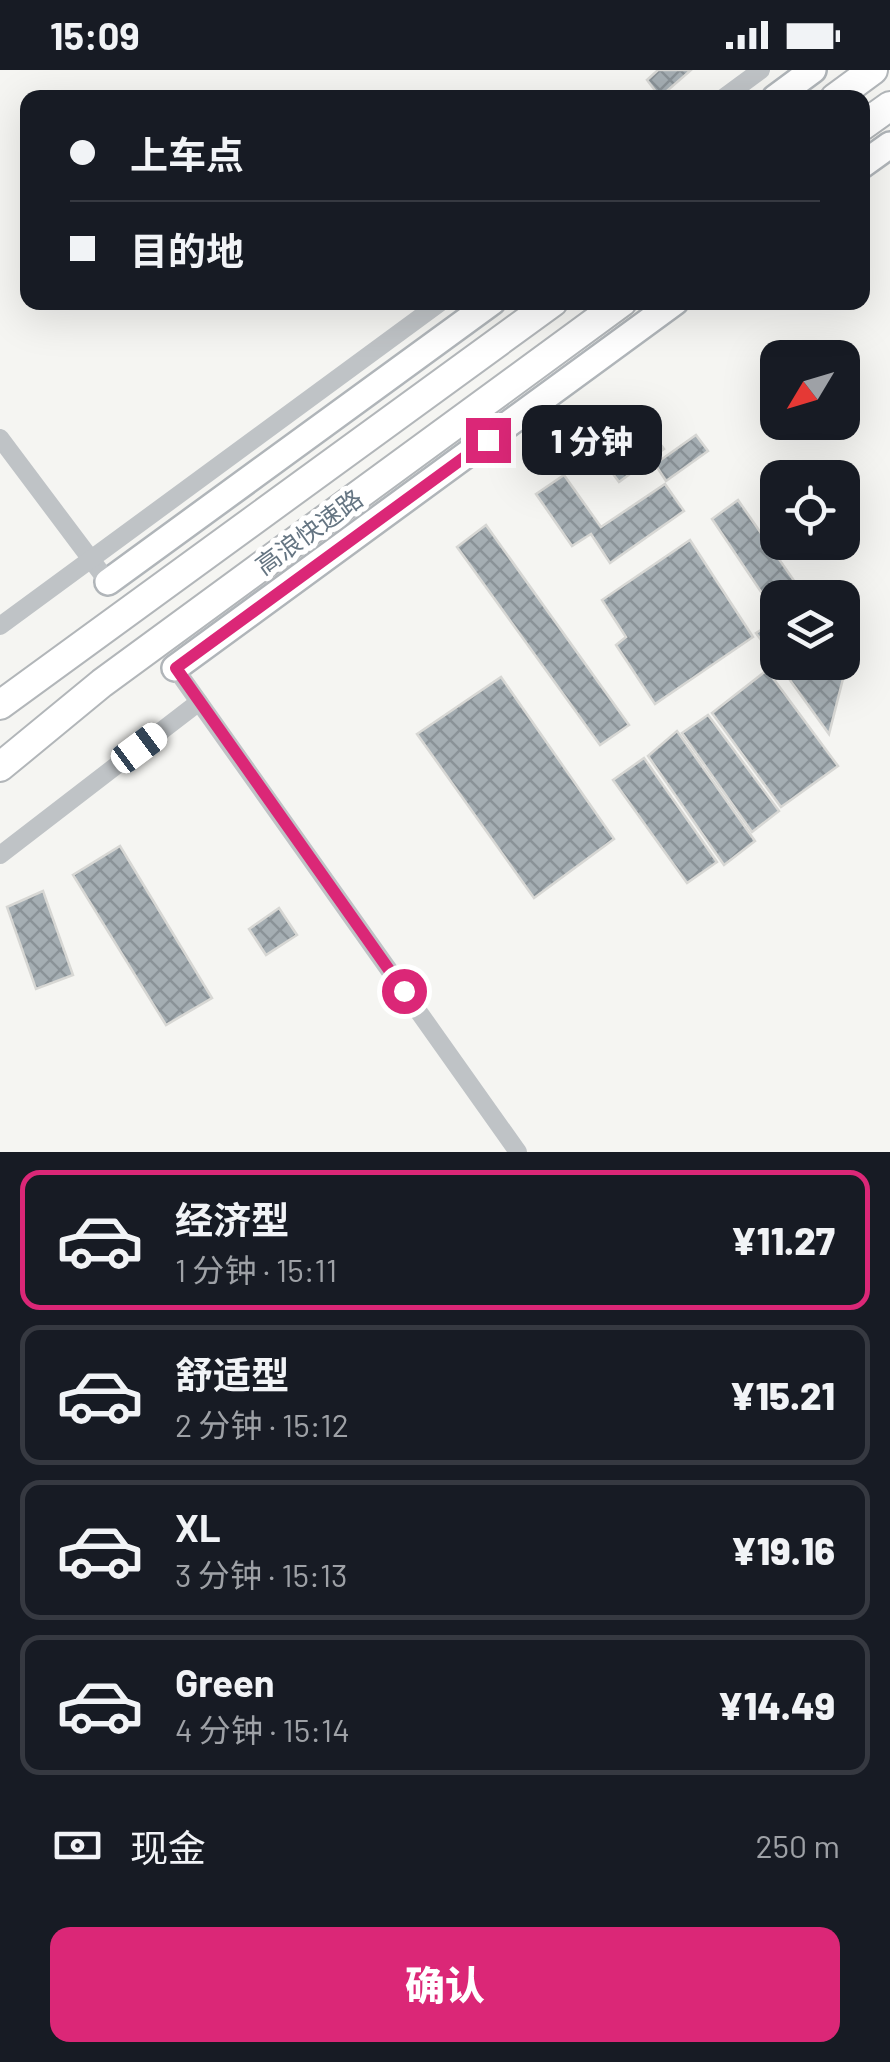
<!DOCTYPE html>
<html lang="zh">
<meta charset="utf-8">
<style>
:root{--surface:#171b24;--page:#242831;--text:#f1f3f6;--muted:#9ea1a6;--line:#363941;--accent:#db2777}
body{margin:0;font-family:Barlow,"Noto Sans SC",sans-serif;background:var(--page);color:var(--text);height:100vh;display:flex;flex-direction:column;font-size:38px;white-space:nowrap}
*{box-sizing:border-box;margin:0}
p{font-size:32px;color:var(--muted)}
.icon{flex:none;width:55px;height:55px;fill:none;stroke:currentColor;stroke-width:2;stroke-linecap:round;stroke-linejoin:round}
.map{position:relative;height:1082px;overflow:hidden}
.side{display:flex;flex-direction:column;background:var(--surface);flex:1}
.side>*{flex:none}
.hud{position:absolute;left:20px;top:20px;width:850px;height:220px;border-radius:20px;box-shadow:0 10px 40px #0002;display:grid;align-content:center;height:220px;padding:0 50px;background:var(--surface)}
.needle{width:65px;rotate:232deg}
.buttons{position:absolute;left:760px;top:270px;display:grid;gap:20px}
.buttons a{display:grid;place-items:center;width:100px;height:100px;border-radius:20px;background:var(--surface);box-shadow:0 10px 40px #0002;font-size:50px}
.end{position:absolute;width:45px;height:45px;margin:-22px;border:12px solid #db2777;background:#fff;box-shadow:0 0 0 5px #fff}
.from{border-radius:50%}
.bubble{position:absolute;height:70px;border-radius:20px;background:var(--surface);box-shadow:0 10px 40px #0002;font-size:32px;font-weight:800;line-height:70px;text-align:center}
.car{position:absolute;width:30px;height:60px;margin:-30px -15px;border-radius:12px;box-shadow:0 0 8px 2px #0007;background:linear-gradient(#fff 24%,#345 0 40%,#fff 0 76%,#345 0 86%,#fff 0)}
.hud b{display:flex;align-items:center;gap:35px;height:95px;font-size:38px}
.hud b+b{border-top:2px solid var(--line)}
.hud i{width:25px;height:25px;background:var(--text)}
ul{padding:18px 0 0;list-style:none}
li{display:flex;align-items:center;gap:30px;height:140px;margin:0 20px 15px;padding:0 30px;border:5px solid var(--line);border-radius:20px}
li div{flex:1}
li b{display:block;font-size:38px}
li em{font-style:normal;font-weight:800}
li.current{border-color:var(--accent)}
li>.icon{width:90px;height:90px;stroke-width:1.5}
.pay{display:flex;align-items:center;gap:25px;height:110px;padding:0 50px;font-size:38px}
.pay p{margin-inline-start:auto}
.action{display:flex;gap:20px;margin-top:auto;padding:20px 50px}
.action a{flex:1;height:115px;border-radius:20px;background:var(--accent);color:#fff;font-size:40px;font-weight:800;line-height:115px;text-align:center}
.status{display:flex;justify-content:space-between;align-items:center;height:70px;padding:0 50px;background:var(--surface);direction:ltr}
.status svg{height:28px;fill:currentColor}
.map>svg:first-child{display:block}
.building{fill:url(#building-cross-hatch);stroke:#d7d7d4;stroke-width:2.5}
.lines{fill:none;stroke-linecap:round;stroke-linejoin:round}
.primary-casing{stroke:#b0b5b9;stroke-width:30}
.trunk-casing{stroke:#b2b6b9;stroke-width:32}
.minor{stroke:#bfc3c6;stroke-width:18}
.primary{stroke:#fff;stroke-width:25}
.trunk{stroke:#fff;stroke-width:28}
.route{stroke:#db2777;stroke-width:12}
.labels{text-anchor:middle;stroke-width:10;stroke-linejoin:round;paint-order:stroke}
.street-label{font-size:25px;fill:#657582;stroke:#fff}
</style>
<div class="status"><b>15:09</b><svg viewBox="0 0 49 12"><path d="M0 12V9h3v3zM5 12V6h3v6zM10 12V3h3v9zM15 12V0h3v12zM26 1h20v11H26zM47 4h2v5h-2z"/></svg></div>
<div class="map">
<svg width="890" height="1082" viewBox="0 0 890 1082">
<defs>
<pattern id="building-cross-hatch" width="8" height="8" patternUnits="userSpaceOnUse" patternTransform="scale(2.5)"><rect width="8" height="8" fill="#a5aeb3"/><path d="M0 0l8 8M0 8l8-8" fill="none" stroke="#8a9297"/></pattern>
</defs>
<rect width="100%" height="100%" fill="#f5f5f2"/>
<g class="building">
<path d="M658,0H691L660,27L647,10Z"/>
<path d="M640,346L664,379L619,412L594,378Z"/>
<path d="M696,365L708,381L666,411L655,394Z"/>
<path d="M564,405L601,457L665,414L684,441L610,493L591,464L572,476L536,424Z"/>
<path d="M738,430L806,528H778V547L712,449Z"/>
<path d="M486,455L629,655L600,675L457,477Z"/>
<path d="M690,470L753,567L655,634L616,575L626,567L602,530Z"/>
<path d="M778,549V592H842V580L848,589L829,664L756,563Z"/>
<path d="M767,600L838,696L781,737L712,643Z"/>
<path d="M501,607L614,769L534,828L417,664Z"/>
<path d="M708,645L779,741L752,762L682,663Z"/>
<path d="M677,661L755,771L724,795L648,686Z"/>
<path d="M644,688L717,792L687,813L613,710Z"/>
<path d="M120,776L212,928L166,955L73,805Z"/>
<path d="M43,821L73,905L36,919L7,837Z"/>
<path d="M279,838L297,865L266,885L249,859Z"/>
</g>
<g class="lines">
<defs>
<g id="primary">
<path d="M775,28L813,0"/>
<path d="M862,95L890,75"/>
<path d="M108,512L492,232"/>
<path d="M175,598L675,232"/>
</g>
<g id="trunk">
<path d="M835,28L873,0"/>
<path d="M862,56L890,36"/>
<path d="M0,635L553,232"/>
<path d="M0,697L102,613L622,232"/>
</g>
</defs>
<use href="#primary" class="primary-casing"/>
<use href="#trunk" class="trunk-casing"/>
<g class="minor">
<path d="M723,28L761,0"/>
<path d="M0,368L108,512"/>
<path d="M0,556L441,232"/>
<path d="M175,598L518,1082"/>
<path d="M0,785L199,632"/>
</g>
<use href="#primary" class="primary"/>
<use href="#trunk" class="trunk"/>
</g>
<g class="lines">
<path class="route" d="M404,921L176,598L488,370"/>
</g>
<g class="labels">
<g class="street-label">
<text transform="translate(309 462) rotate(-36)" y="9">高浪快速路</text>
</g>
</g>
</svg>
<div class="buttons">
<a><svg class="needle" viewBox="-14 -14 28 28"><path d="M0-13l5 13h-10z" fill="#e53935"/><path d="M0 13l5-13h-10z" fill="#9ea1a6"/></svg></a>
<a><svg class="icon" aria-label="locate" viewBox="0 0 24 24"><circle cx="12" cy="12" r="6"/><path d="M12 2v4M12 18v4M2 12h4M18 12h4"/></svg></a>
<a><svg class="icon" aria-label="layers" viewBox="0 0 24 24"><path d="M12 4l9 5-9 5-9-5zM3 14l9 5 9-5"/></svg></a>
</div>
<i class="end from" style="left:404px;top:921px"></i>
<i class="end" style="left:488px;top:370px"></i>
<div class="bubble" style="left:522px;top:335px;width:140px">1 分钟</div>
<i class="car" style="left:139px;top:678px;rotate:53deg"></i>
<div class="hud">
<b><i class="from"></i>上车点</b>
<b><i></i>目的地</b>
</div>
</div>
<section class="side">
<ul>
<li class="current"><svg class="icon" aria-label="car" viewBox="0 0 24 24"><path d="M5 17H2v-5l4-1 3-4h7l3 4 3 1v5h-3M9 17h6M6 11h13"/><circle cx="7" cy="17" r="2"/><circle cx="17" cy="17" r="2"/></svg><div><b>经济型</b><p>1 分钟 · 15:11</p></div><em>¥11.27</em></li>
<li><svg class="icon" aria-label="car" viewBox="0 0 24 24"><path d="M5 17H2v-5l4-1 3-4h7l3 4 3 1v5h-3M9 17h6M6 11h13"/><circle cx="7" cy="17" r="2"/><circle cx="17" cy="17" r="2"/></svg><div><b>舒适型</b><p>2 分钟 · 15:12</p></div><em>¥15.21</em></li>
<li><svg class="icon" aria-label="car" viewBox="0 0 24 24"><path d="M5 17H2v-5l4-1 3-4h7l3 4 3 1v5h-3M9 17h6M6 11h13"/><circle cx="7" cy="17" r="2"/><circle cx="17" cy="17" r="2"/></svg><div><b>XL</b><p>3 分钟 · 15:13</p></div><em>¥19.16</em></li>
<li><svg class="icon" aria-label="car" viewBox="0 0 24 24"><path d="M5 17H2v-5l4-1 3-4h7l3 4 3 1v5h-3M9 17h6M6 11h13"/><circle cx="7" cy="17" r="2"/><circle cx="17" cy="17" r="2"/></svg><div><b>Green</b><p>4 分钟 · 15:14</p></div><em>¥14.49</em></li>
</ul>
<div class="pay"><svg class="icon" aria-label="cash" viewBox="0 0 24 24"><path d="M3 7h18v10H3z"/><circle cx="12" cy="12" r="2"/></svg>现金<p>250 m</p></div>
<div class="action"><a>确认</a></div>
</section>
